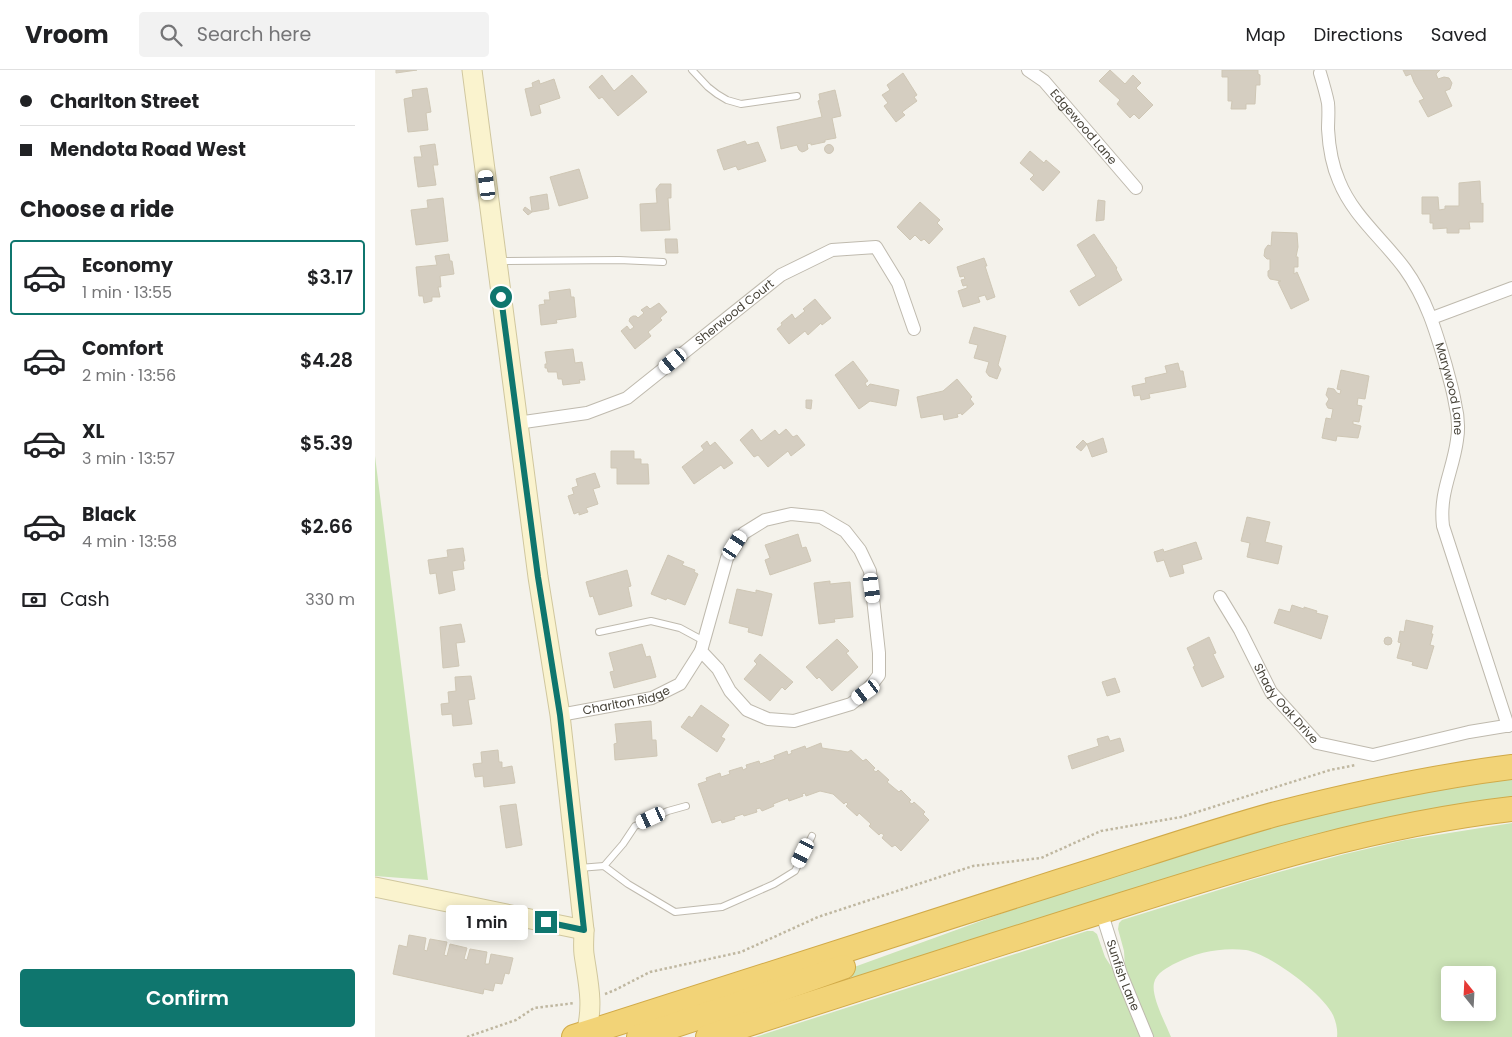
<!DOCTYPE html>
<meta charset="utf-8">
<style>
:root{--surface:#fff;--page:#f2f2f2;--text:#202124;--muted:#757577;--line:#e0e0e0;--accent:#0f766e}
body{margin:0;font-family:Poppins,sans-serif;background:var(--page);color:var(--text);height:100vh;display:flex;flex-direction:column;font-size:19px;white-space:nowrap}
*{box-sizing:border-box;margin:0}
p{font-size:16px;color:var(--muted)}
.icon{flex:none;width:28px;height:28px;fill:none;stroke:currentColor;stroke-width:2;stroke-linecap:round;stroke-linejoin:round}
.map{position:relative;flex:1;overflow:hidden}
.details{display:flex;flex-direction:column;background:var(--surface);width:375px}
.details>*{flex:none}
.guide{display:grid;align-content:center;height:110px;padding:0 20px;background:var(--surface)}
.needle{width:32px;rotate:342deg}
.fabs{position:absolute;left:1066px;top:896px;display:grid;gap:10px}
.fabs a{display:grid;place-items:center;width:55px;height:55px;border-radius:5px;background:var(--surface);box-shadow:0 2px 12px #0003;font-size:25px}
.end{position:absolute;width:22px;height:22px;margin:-11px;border:6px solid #0f766e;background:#fff;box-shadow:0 0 0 2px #fff}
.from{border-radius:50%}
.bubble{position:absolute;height:35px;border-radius:5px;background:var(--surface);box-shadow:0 2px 12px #0003;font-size:16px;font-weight:600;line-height:35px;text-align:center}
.car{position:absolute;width:15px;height:30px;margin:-15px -8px;border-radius:6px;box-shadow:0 0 4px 1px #0007;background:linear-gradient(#fff 24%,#345 0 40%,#fff 0 76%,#345 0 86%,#fff 0)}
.guide b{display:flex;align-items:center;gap:18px;height:48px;font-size:19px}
.guide b+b{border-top:1px solid var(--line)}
.guide i{width:12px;height:12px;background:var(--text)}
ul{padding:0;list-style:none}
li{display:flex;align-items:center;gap:15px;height:75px;margin:0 10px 8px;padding:0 10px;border:2px solid transparent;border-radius:5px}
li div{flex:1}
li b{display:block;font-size:19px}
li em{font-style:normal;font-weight:600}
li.selected{border-color:var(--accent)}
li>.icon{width:45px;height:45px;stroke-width:1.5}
h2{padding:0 20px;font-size:22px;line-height:60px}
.pay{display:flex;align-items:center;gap:12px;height:55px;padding:0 20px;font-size:19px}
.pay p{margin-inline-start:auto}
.primary-button{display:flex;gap:10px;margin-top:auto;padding:10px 20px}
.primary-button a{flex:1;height:58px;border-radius:5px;background:var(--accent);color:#fff;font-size:20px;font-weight:600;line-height:58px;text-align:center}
header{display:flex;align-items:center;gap:30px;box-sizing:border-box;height:70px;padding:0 25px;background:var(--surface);border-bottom:1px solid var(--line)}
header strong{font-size:24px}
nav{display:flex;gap:28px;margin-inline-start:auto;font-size:18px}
.search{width:350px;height:45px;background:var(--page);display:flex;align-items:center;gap:12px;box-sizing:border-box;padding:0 18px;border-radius:5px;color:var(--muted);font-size:19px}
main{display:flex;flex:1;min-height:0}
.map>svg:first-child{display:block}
.green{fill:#cce4b7;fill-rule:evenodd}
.building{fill:#d5cec1;stroke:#cfc7b5}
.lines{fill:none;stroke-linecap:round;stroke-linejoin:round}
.lane-casing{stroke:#bfbaae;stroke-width:8}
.street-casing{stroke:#bfbaae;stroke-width:14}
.secondary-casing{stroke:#d0c79e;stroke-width:21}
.highway-casing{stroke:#d1aa48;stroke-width:26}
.path{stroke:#bfb7a0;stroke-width:2.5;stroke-dasharray:2.5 2.5;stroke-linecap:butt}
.lane{stroke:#fff;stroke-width:6}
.street{stroke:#fff;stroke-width:12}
.secondary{stroke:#faf3ce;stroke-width:19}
.highway{stroke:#f2d377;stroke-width:24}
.route{stroke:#0f766e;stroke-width:6}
.labels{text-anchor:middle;stroke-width:4.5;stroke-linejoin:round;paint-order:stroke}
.street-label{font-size:12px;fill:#474339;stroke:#fff}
</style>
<header>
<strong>Vroom</strong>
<div class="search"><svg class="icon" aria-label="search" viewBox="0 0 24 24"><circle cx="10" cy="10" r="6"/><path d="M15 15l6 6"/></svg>Search here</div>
<nav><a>Map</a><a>Directions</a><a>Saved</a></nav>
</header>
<main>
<section class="details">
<div class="guide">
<b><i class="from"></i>Charlton Street</b>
<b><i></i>Mendota Road West</b>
</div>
<h2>Choose a ride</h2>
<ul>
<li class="selected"><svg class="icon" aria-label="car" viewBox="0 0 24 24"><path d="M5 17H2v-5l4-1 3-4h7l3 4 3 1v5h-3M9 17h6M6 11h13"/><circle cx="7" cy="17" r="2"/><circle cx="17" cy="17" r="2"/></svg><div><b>Economy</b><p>1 min · 13:55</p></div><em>$3.17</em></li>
<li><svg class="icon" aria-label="car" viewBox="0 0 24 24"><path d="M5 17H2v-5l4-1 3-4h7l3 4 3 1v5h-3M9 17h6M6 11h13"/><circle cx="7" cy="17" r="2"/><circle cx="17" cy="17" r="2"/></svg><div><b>Comfort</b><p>2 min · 13:56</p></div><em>$4.28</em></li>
<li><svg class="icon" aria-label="car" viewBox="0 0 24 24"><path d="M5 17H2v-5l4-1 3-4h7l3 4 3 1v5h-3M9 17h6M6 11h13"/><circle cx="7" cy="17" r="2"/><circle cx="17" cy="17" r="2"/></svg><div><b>XL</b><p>3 min · 13:57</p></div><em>$5.39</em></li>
<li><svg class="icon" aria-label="car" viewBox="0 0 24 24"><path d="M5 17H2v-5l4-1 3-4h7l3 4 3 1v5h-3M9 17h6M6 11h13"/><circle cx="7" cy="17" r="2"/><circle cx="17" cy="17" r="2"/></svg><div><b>Black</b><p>4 min · 13:58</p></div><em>$2.66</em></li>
</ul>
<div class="pay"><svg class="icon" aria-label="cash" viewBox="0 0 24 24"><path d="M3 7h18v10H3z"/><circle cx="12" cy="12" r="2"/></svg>Cash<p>330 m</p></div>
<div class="primary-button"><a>Confirm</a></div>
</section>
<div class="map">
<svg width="1137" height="967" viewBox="0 0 1137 967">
<rect width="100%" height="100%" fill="#f4f2eb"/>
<g class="green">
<path d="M0,386L53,810L0,806Z"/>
<path d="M1137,708V729L1025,746L299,967L383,932L683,823L871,763L991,732Z"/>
<path d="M1137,753V967H962C963,960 961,952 958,945C947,923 895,884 871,880C847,877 822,882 801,893C793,897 781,903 779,913C776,927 791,954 796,967H778L750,898L749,881L743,859L744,853L747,850L879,809L970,784L1030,770ZM1075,905H1112V942H1075Z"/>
<path d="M712,861H718L722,864L730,887L741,904L767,967H380Z"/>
</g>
<g class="building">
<path d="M21,0H42L21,3Z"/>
<path d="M735,0L750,14L758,5L766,13L761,18L778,35L764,49L759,44L755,48L742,34L745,30L724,11Z"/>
<path d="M847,0H883V4L885,5V15H881L880,34H871V39H856L857,31H853V7H847Z"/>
<path d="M1028,0H1065L1061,4L1063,9L1069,7L1074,8L1077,13L1075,19L1070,21L1077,36L1053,47L1044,31L1049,29L1039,12L1036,4L1031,6Z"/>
<path d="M528,3L542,25L539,27L542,31L527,42L530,45L521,52L509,36L513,33L507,25L515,20L512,15Z"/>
<path d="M227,5L239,21L257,5L272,22L243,46L227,27L224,29L214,17Z"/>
<path d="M179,9L185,28L164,35L166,43L156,46L150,19L158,17L157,13L164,10L165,14Z"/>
<path d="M52,18L56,42L51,43L53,60L33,62L29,29L38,27L37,20Z"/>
<path d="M460,20L466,46L457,48L461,68L450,70V72L436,75V73L432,74L433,79L430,81L427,82L424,80L422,75L406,79L402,57L447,47L443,31L445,30L444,24Z"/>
<path d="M370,71L372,75L383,72L391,91L363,100L361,96L349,100L342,80Z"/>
<path d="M60,74L63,95H58L61,115L43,117L39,87H47L45,76Z"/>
<circle cx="454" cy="79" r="4.5"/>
<path d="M655,81L669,93L671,90L685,102L668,121L655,109L659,105L645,93Z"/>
<path d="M204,99L213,128L184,136L175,107Z"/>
<path d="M1105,111L1106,134L1108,133V152H1094L1095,159H1084V163H1072V158L1058,159V153H1055V144H1047V127H1063L1064,140L1070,139V136H1084V113Z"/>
<path d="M285,114H296V128H293L295,160L266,161L265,134L282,133L281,119Z"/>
<path d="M172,124L174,139L157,142L155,127Z"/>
<path d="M68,128L73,171L41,175L36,140L53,138L52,130Z"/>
<path d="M723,130L730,131L729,150L721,151Z"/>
<path d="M545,132L565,150L562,153L568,159L554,174L549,169L546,171L540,165L535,170L522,157Z"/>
<path d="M150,137L157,142L153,145L148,140Z"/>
<path d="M897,162L922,163L923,177L921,187H923V197H919V204L922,202L934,230L916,239L903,212L906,211L895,209L893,206V201L895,200V189H892L889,186L890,179L893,175L896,176Z"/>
<path d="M719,164L742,198L741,199L747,210L704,236L695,221L721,206L702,175Z"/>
<path d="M290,169H302L303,183H291Z"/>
<path d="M74,184L75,191H77L79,204L65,206L66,217H63L65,227H57V231L49,233L48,226H44L41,197L62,195L60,186Z"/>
<path d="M609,188L612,196H610L620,227L612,230L610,225L603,227L605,232L588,237L583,221L592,218V215L588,216L586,210L590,209L589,206L585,207L582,197Z"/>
<path d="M195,219L196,227H199L201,247L181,250L182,253L166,255L164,235L170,234L169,230H175L174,222Z"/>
<path d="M440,229L456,248L447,255L446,253L433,265L430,261L414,274L402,259L407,255L406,253L417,244L420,249L430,241L428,239Z"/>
<path d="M284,233L292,242L285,248L287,250L273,262L276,266L260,279L246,261L252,256L255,260L259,257L254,251L255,248L258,246H261L263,248L269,243L266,240L272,236L275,239Z"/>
<path d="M599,257L631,266L623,295L626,299L622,309L614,306L611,302L614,292L599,288L603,275L594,273Z"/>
<path d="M198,279L200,293L207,292L210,310H204L205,313L188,315L187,309H183L182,302H173L172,298H170V294H172L170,282Z"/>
<path d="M478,291L493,311L490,313L492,317L495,314L524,320L521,336L495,331L484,339L460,305Z"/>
<path d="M803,293L805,301H808L811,317L774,324L775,328L766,330L765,325L759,326L757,316L771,313L770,308L792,303L790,296Z"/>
<path d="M966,300L994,306L990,329L983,328L982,335L987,336L984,352L978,351V354L986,356L983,368L962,366L961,371L947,368L951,348L956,349L958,339L953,338L951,334L954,329L951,325L953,318L959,319L962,323L965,324L966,320L962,319Z"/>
<path d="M582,309L597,327L595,329L599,334L587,345L586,343L582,344L583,347L569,350L568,344L546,348L542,327L568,321Z"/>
<path d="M431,330H437L436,339L431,338Z"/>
<path d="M377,359L386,371L400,360L404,365L411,359L418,367L422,365L430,375L416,386L413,381L393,397L383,385L379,387L365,370Z"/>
<path d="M728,368L732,382L717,387L712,374Z"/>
<path d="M708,370L712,374L706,381L701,377Z"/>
<path d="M332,371L335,376L340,372L358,393L349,399L346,395L319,414L307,397L329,380L326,376Z"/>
<path d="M236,381H259V389H266V394H273L274,414H242V398H236Z"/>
<path d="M220,403L225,417L218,419L223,434L211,438L213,442L204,445V442L199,444L193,426L199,424L197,418L203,416L201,409Z"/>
<path d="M872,447L895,452L890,472L907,476L903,494L872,487L875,473L866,471Z"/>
<path d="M423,464L427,478L431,477L436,491L395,505L390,490L395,488L390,475Z"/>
<path d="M821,472L827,489L807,495L809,503L795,507L789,490L782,492L779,482L788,479L789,482Z"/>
<path d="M88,478L90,491H88L89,499L77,501L80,520L64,524L61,503L55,504L53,490L73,487L72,480Z"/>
<path d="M293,485L309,492L307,495L320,500L319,502L323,504L310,535L292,528L291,530L276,524Z"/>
<path d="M252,500L256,516L253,517L257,536L224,545L218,526L215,527L211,512Z"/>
<path d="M455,511V514L475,512L478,547L459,549L460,552L444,554L439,513Z"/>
<path d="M362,519L381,523V520L397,524L387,566L373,562L374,558L354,553Z"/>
<path d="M917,535L929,539V537L942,541L941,543L953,546L946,569L899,553L904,539L915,542Z"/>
<path d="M1031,550L1058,556L1056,564H1058L1055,575L1059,576L1052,599L1037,595L1038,592L1022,588L1026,573L1023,572L1025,561L1029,562Z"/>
<path d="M86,554L90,572L81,573L84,596L68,598L65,557Z"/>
<path d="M834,567L841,583L838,584L849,607L827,617L818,597L820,596L812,578Z"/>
<circle cx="1013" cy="571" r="4"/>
<path d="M462,569L474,581L471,583L483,597L457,621L444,607L442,609L431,597Z"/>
<path d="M267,574L271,587L275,586L281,607L239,618L235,602L239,601L234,583Z"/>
<path d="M385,584L418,612L410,620L407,617L395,631L369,609L382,594L379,591Z"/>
<path d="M96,606L100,629L93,630L97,654L78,656L77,644L67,645L66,634L74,633L73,622L81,621L80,607Z"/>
<path d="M740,608L745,622L732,626L727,612Z"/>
<path d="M326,635L354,655L346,667L350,669L342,682L306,657L314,646L317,648Z"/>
<path d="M276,651L277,670H281L282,686L240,690L239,674L242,673L240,654Z"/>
<path d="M733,666L735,671L745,668L749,681L697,699L693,686L724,676L722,669Z"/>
<path d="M446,673L447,678L473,682L476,680L488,691L491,689L500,698L498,700L501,702L503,700L514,710L512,712L524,722L526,720L536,730L534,732L537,734L539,732L550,742L548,744L554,750L526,781L520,775L517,777L507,768L509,765L506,763L504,765L494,756L496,754L484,743L482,746L471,736L473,734L471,732L469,734L458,724L445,721L431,726L430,723L427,724L428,726L414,731L413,728L398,734L399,736L387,741L385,738L381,739L382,742L369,746L368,744L359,747L360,749L347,753L346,750L337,753L323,714L332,711L331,708L345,703L346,707L355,704L354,701L367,697L368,700L372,698L371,695L384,691L385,694L400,689L399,686L412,681L413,685L417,683L416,681L430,676L431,679Z"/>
<path d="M123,680L124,692H127V698L137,696L140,713L109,717L108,706L100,707L98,694L107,693L106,682Z"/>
<path d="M141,734L147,775L131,778L125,736Z"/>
<path d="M34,865L51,868L49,880L52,881L55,869L72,872L69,885L72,886L75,874L92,878L89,889L92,890L95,879L112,882L110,894H114L116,884L138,888L134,904L130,903L127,914L120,913L118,921L109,919L108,924L18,904L24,875L32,877Z"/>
</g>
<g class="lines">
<defs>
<g id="lane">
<path d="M317,0L333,17L342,24L352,30L366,34L422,26"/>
<path d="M123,191L244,190L288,192"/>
<path d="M224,562L276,551L305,558L329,571"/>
<path d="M229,796L248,774L260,756L293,741L311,736"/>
<path d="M204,798L229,796L253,814L300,842L347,837L399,814L420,801L437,766"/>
</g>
<g id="street">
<path id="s1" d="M653,0L669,11L761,118"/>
<path id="s2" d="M945,3C948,13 951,23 953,33C954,41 953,51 953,59C954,77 957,95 964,111C978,146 1008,169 1030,199C1051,228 1061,261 1071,296C1074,308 1078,320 1080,333C1083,345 1084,358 1082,370C1078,401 1064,422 1068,456L1133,656"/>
<path d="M1057,248L1137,218"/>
<path id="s3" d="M142,353L212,343L252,328L406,205L457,180L501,177L523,213L539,259"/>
<path d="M416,444L446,447L470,461L485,480L495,501L504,583V605L491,622L476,634L419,651L393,649L372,640L355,621L343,599L326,581L352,488L369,463L390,450Z"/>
<path id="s4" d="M845,527L865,560L896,622L942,673L998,685L1094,662L1137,655"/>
<path id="s5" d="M185,645L277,628L305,614L326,581"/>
<path id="s6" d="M726,841L746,904L772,967"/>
</g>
<g id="secondary">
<path d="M97,0L163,507L185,645L209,860C209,868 208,876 209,884C213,912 219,935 211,963"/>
<path d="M0,817L209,860"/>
</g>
<g id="highway">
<path d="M199,967C361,915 523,863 686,811C757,789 829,764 901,744C979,724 1057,707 1137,697"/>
<path d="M264,967L355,937L468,897"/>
<path d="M333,967C468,924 602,880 737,838C870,796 998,755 1137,739"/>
</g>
</defs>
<use href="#lane" class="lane-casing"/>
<use href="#street" class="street-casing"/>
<use href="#secondary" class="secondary-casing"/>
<use href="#highway" class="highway-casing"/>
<g class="path">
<path d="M230,924L240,920L275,902L366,882L443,847L598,796L666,788L726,761L806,747L955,700L981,695"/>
<path d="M92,967L141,950L159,938L200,933"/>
</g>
<use href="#lane" class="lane"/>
<use href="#street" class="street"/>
<use href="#secondary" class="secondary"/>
<use href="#highway" class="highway"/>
</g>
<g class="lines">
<path class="route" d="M126,227L163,507L185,645L209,860L171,852"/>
</g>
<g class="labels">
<g class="street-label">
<text dy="4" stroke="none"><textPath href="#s1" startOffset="80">Edgewood Lane</textPath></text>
<text dy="4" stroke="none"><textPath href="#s3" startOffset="251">Sherwood Court</textPath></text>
<text dy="4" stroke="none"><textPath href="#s2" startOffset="350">Marywood Lane</textPath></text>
<text dy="4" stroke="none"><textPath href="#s5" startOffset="68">Charlton Ridge</textPath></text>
<text dy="4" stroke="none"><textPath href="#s4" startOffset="126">Shady Oak Drive</textPath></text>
<text dy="4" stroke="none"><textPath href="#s6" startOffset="68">Sunfish Lane</textPath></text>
</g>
</g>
</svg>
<div class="fabs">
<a><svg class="needle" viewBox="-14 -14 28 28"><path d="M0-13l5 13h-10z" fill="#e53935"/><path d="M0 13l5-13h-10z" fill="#757577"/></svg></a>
</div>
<i class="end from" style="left:126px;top:227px"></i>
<i class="end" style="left:171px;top:852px"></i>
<div class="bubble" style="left:71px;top:835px;width:82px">1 min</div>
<i class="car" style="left:112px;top:115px;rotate:353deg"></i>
<i class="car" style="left:298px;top:291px;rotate:231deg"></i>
<i class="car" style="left:360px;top:475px;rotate:33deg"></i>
<i class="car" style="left:497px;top:518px;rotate:173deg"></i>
<i class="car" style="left:491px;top:622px;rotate:234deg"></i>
<i class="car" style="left:276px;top:748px;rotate:245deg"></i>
<i class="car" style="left:428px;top:783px;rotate:206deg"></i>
</div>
</main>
